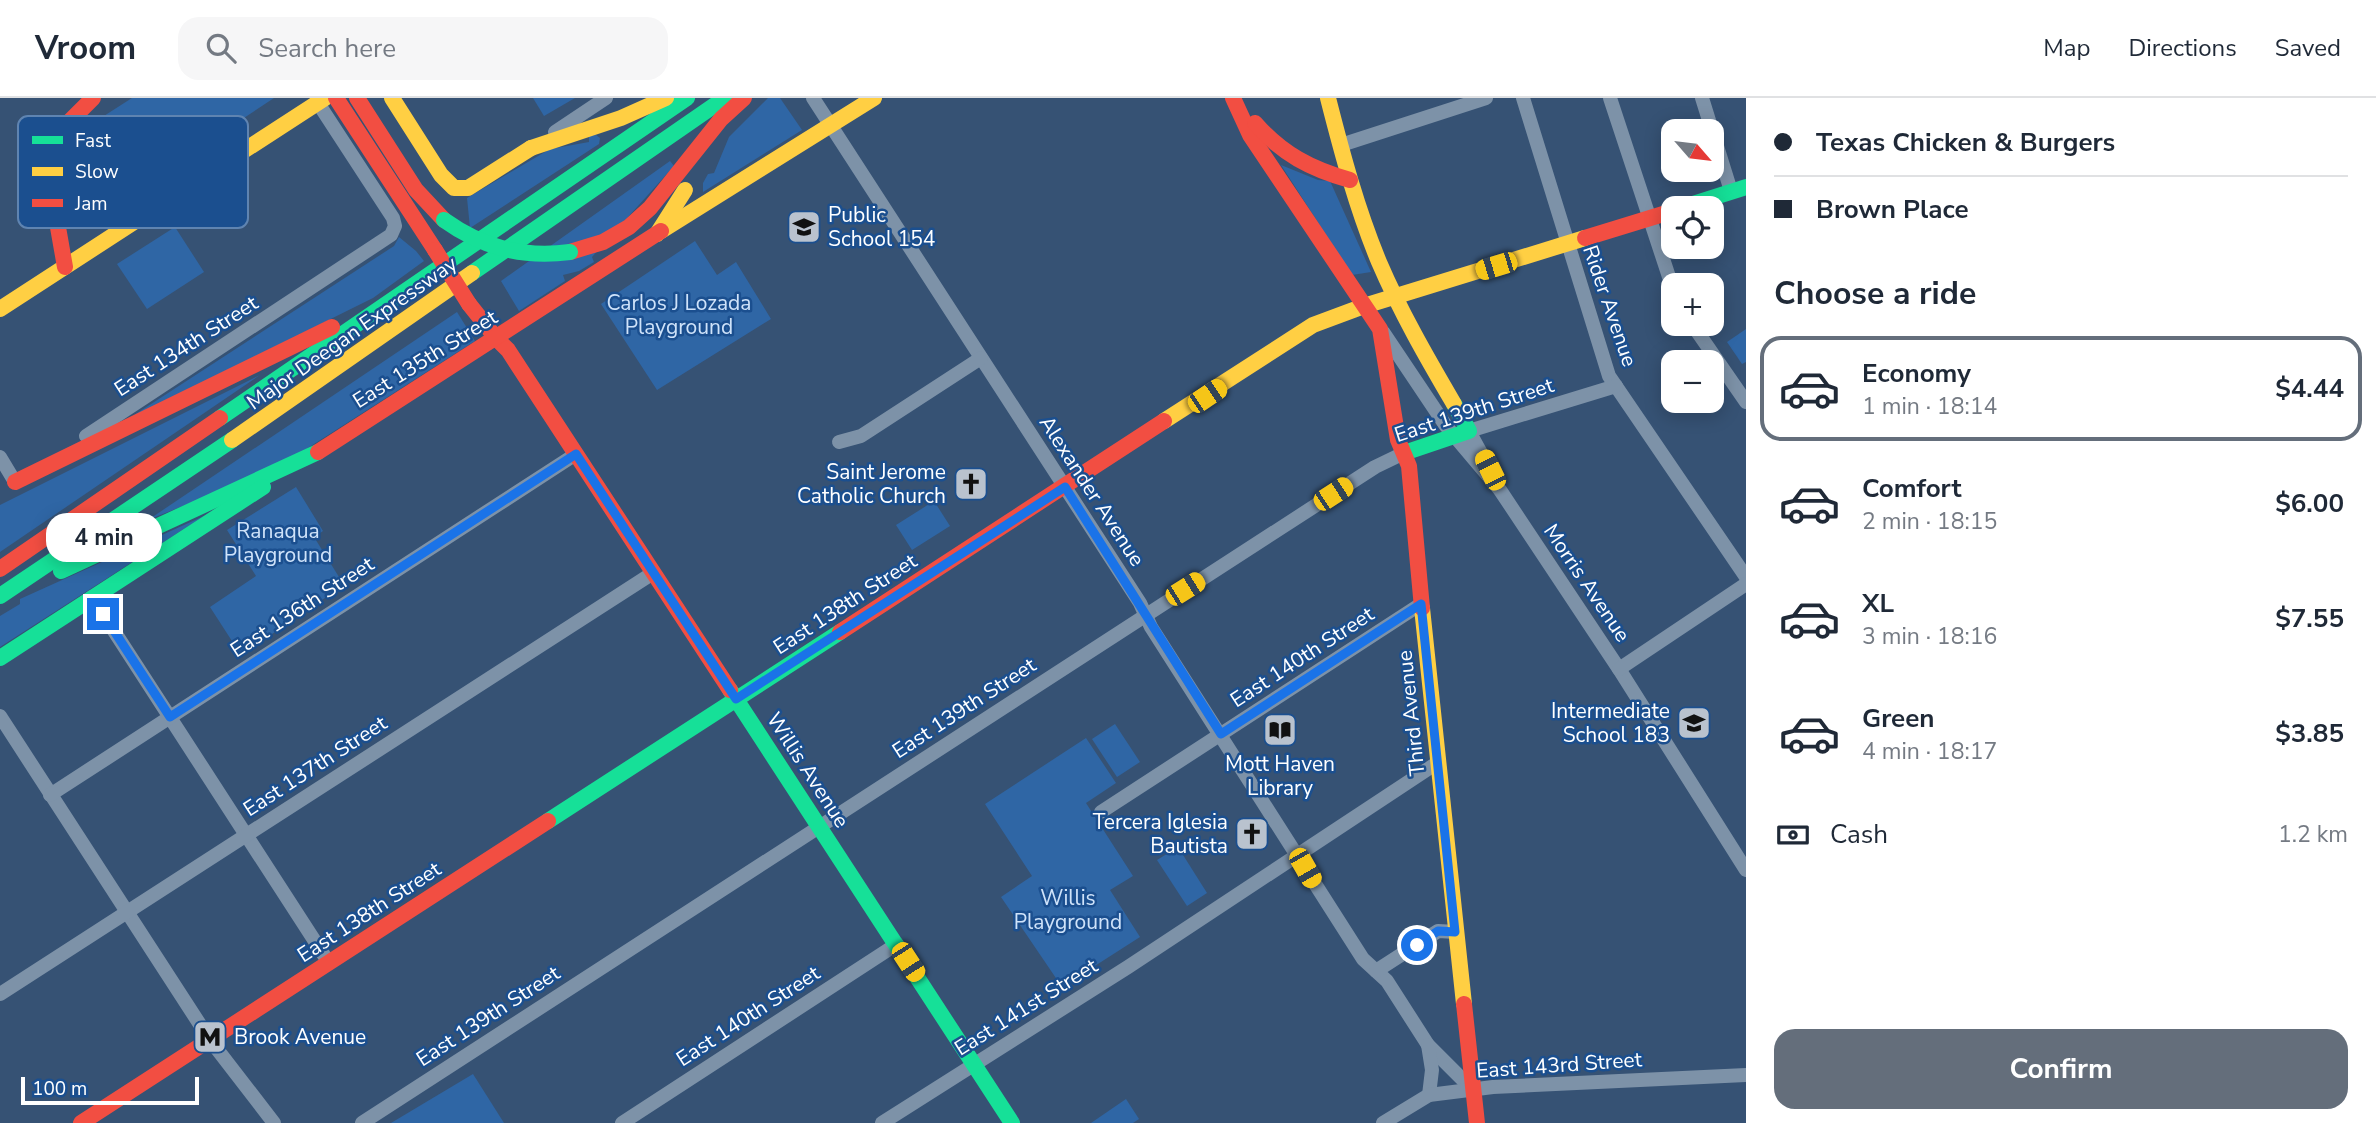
<!DOCTYPE html>
<meta charset="utf-8">
<style>
:root{--surface:#fff;--page:#f6f6f7;--text:#1f2937;--muted:#747a83;--line:#e0e1e3;--accent:#646e7b}
body{margin:0;font-family:"Nunito Sans",sans-serif;background:var(--page);color:var(--text);height:100vh;display:flex;flex-direction:column;font-size:26px;white-space:nowrap}
*{box-sizing:border-box;margin:0}
p{font-size:23px;color:var(--muted)}
.icon{flex:none;width:38px;height:38px;fill:none;stroke:currentColor;stroke-width:2;stroke-linecap:round;stroke-linejoin:round}
.map{position:relative;flex:1;overflow:hidden}
.drawer{display:flex;flex-direction:column;background:var(--surface);width:630px}
.drawer>*{flex:none}
.hud{display:grid;align-content:center;height:154px;padding:0 28px;background:var(--surface)}
.needle{width:46px;rotate:118deg}
.buttons{position:absolute;left:1661px;top:21px;display:grid;gap:14px}
.buttons a{display:grid;place-items:center;width:63px;height:63px;border-radius:14px;background:var(--surface);box-shadow:0 4px 18px #0003;font-size:35px}
.scale{position:absolute;left:21px;bottom:18px;width:178px;box-sizing:border-box;padding-left:7px;border:4px solid #fff;border-top:0;font-size:19px;line-height:24px;white-space:nowrap;color:#fff;-webkit-text-stroke:5px #1b4f8f;paint-order:stroke}
.end{position:absolute;width:32px;height:32px;margin:-16px;border:9px solid #1a73e8;background:#fff;box-shadow:0 0 0 4px #fff}
.from{border-radius:50%}
.bubble{position:absolute;height:49px;border-radius:21px;background:var(--surface);box-shadow:0 4px 18px #0003;font-size:23px;font-weight:700;line-height:49px;text-align:center}
.car{position:absolute;width:21px;height:42px;margin:-21px -10px;border-radius:9px;box-shadow:0 0 5px 2px #0007;background:linear-gradient(#f5c518 24%,#345 0 40%,#f5c518 0 76%,#345 0 86%,#f5c518 0)}
.hud b{display:flex;align-items:center;gap:24px;height:66px;font-size:26px}
.hud b+b{border-top:2px solid var(--line)}
.hud i{width:18px;height:18px;background:var(--text)}
ul{padding:0;list-style:none}
li{display:flex;align-items:center;gap:21px;height:105px;margin:0 14px 10px;padding:0 14px;border:4px solid transparent;border-radius:21px}
li div{flex:1}
li b{display:block;font-size:26px}
li em{font-style:normal;font-weight:700}
li.on{border-color:var(--accent)}
li>.icon{width:63px;height:63px;stroke-width:1.5}
h2{padding:0 28px;font-size:32px;line-height:84px}
.pay{display:flex;align-items:center;gap:18px;height:77px;padding:0 28px;font-size:26px}
.pay p{margin-inline-start:auto}
.primary-button{display:flex;gap:14px;margin-top:auto;padding:14px 28px}
.primary-button a{flex:1;height:80px;border-radius:21px;background:var(--accent);color:#fff;font-size:28px;font-weight:700;line-height:80px;text-align:center}
header{display:flex;align-items:center;gap:42px;box-sizing:border-box;height:98px;padding:0 35px;background:var(--surface);border-bottom:2px solid var(--line)}
header strong{font-size:33px}
nav{display:flex;gap:38px;margin-inline-start:auto;font-size:24px}
.search{width:490px;height:63px;background:var(--page);display:flex;align-items:center;gap:18px;box-sizing:border-box;padding:0 24px;border-radius:21px;color:var(--muted);font-size:26px}
main{display:flex;flex:1;min-height:0}
.map>svg:first-child{display:block}
.green{fill:#2f66a5}
.lines{fill:none;stroke-linecap:round;stroke-linejoin:round}
.street{stroke:#7d92a8;stroke-width:14}
.fast{stroke:#16e098;stroke-width:16}
.slow{stroke:#ffcf43;stroke-width:16}
.jam{stroke:#f24e42;stroke-width:16}
.fast-bridge{stroke:#16e098;stroke-width:16}
.jam-bridge{stroke:#f24e42;stroke-width:16}
.route{stroke:#1a73e8;stroke-width:9}
.labels{text-anchor:middle;stroke-width:5;stroke-linejoin:round;paint-order:stroke}
.poi-label{font-size:21px;fill:#fff;stroke:#1b4f8f;text-anchor:end}
.park-label{font-size:21px;fill:#cfe3fa;stroke:#1b4f8f}
.street-label{font-size:21px;fill:#fff;stroke:#1b4f8f}
.key{fill:#1b4f8f;stroke:#5f84b1;stroke-width:2}
.key-label{font-size:19px;fill:#fff}
</style>
<header>
<strong>Vroom</strong>
<div class="search"><svg class="icon" aria-label="search" viewBox="0 0 24 24"><circle cx="10" cy="10" r="6"/><path d="M15 15l6 6"/></svg>Search here</div>
<nav><a>Map</a><a>Directions</a><a>Saved</a></nav>
</header>
<main>
<div class="map">
<svg width="1746" height="1025" viewBox="0 0 1746 1025">
<rect width="100%" height="100%" fill="#365274"/>
<g class="green">
<path d="M132,0H274L91,121L62,77L68,41Z"/>
<path d="M533,0H575L544,18Z"/>
<path d="M768,0H780L802,32L703,94V85L708,76L714,75L729,39Z"/>
<path d="M596,37L600,40L599,46L470,130L467,100L550,51L589,44V38Z"/>
<path d="M670,63L674,68L592,159L594,164L579,173L563,177L565,183L519,213L501,183Z"/>
<path d="M1281,67L1318,82L1330,83L1371,174L1352,177Z"/>
<path d="M175,129L204,174L147,211L117,166Z"/>
<path d="M399,139L416,153L424,163L373,200L125,323L394,148Z"/>
<path d="M695,143L717,177L736,164L771,221L657,292L601,206Z"/>
<path d="M457,214L475,243L275,371L148,422Z"/>
<path d="M1746,231V264L1742,266L1727,244Z"/>
<path d="M260,277L0,454V407Z"/>
<path d="M296,389L323,433L314,439L344,487L241,557L210,509L256,478L227,432Z"/>
<path d="M934,403L950,428L912,452L896,427Z"/>
<path d="M204,418L0,549V518L20,506V501Z"/>
<path d="M1115,626L1140,664L1117,679L1092,641Z"/>
<path d="M1086,640L1116,685L1086,705L1133,778L1110,792L1140,839L1062,889L1001,799L1032,778L985,706Z"/>
<path d="M1178,749L1207,795L1187,808L1157,762Z"/>
<path d="M473,976L504,1025H391Z"/>
<path d="M1126,1001L1139,1021L1133,1025H1091Z"/>
</g>
<g class="lines">
<g class="street">
<path d="M813,0L1140,505L1151,529L1363,861L1387,883L1428,947L1473,992"/>
<path d="M1523,0L1609,278L1746,479"/>
<path d="M1610,0L1673,191"/>
<path d="M1702,0L1731,93"/>
<path d="M555,34L606,0"/>
<path d="M1341,47L1486,0"/>
<path d="M1692,226L1746,304"/>
<path d="M1383,234L1446,328L1500,392L1619,571L1746,772"/>
<path d="M86,338L391,137L395,128L393,120L318,5"/>
<path d="M839,344L861,338L981,260"/>
<path d="M0,359L15,384"/>
<path d="M1492,375L1469,333L1616,288"/>
<path d="M92,499L329,865"/>
<path d="M1619,571L1746,486"/>
<path d="M0,618L210,942L274,1025"/>
<path d="M50,697L576,356"/>
<path d="M1101,714L1421,506"/>
<path d="M1376,873L1438,833L1456,834"/>
<path d="M0,896L653,475"/>
<path d="M1428,947L1432,972L1429,997"/>
<path d="M362,1025L1375,369L1404,355"/>
<path d="M622,1025L897,846"/>
<path d="M882,1025L1128,869L1437,665"/>
<path d="M1383,1025L1429,997L1493,989L1746,977"/>
</g>
<g class="fast">
<path d="M1680,110L1746,89"/>
<path d="M472,175L725,0"/>
<path d="M220,320L687,0"/>
<path d="M1404,355L1469,333L1454,306"/>
<path d="M61,473L318,354"/>
<path d="M0,498L232,342"/>
<path d="M0,560L263,389"/>
<path d="M730,592L1012,1025"/>
<path d="M548,723L840,534"/>
</g>
<g class="slow">
<path d="M392,0L441,77L454,90H468L531,50"/>
<path d="M1328,0C1342,55 1357,111 1379,164C1400,213 1427,260 1454,306"/>
<path d="M531,50L621,20L666,0"/>
<path d="M661,133L874,0"/>
<path d="M657,136L685,92"/>
<path d="M0,211L325,0"/>
<path d="M1164,323L1313,227L1364,208L1585,140"/>
<path d="M232,342L472,175"/>
<path d="M1422,510L1464,906"/>
</g>
<g class="jam">
<path d="M336,0L435,152"/>
<path d="M357,0L416,92L444,122"/>
<path d="M1233,0L1250,37L1380,231L1398,342L1409,368L1422,510"/>
<path d="M1255,25C1282,56 1311,71 1350,82"/>
<path d="M1585,140L1673,113"/>
<path d="M570,154L603,144L629,129L650,110L721,21L744,0"/>
<path d="M65,169L46,61L61,32L93,0"/>
<path d="M469,206L496,240"/>
<path d="M496,240L508,252L730,592"/>
<path d="M318,354L661,133"/>
<path d="M15,384L332,229"/>
<path d="M0,471L220,320"/>
<path d="M840,534L1164,323"/>
<path d="M1464,906L1477,1025"/>
<path d="M81,1025L548,723"/>
</g>
<path class="fast-bridge" d="M444,122C483,150 523,160 570,154"/>
<path class="jam-bridge" d="M435,152L469,206"/>
</g>
<g class="lines">
<path class="route" d="M103,516L170,619L576,356L736,601L1065,389L1221,636L1421,506L1455,834L1438,833L1417,847"/>
</g>
<defs>
<symbol id="school-square" viewBox="-11 -11 22 22"><rect x="-9" y="-9" width="18" height="18" rx="4" fill="#b9c2ce" stroke="#1b4f8f"/><path d="M0-5L7-2L0 1L-7-2ZM-4 1L0 2.5L4 1V4Q0 6-4 4Z" fill="#111"/></symbol>
<symbol id="church-square" viewBox="-11 -11 22 22"><rect x="-9" y="-9" width="18" height="18" rx="4" fill="#b9c2ce" stroke="#1b4f8f"/><path d="M-1.2-6h2.4v3.5h3.3v2.4h-3.3V6h-2.4V-.1h-3.3v-2.4h3.3Z" fill="#111"/></symbol>
<symbol id="library-square" viewBox="-11 -11 22 22"><rect x="-9" y="-9" width="18" height="18" rx="4" fill="#b9c2ce" stroke="#1b4f8f"/><path d="M-6-4Q-3-5.5-.7-3.5V5Q-3 3-6 4ZM6-4Q3-5.5 .7-3.5V5Q3 3 6 4Z" fill="#111"/></symbol>
<symbol id="metro-square" viewBox="-11 -11 22 22"><rect x="-9" y="-9" width="18" height="18" rx="4" fill="#b9c2ce" stroke="#1b4f8f"/><path d="M-5.5 5V-5H-3L0 0L3-5H5.5V5H3V-.5L0 4L-3-.5V5Z" fill="#111"/></symbol>
</defs>
<g fill-rule="evenodd">
<use href="#school-square" x="785" y="110" width="38" height="38"/>
<use href="#church-square" x="952" y="367" width="38" height="38"/>
<use href="#school-square" x="1675" y="606" width="38" height="38"/>
<use href="#library-square" x="1261" y="613" width="38" height="38"/>
<use href="#church-square" x="1233" y="717" width="38" height="38"/>
<use href="#metro-square" x="191" y="920" width="38" height="38"/>
</g>
<g class="labels">
<g class="poi-label">
<text x="828" y="124" text-anchor="start">Public<tspan x="828" dy="24">School 154</tspan></text>
<text x="946" y="381">Saint Jerome<tspan x="946" dy="24">Catholic Church</tspan></text>
<text x="1670" y="620">Intermediate<tspan x="1670" dy="24">School 183</tspan></text>
<text x="1280" y="673" text-anchor="middle">Mott Haven<tspan x="1280" dy="24">Library</tspan></text>
<text x="1228" y="731">Tercera Iglesia<tspan x="1228" dy="24">Bautista</tspan></text>
<text x="234" y="946" text-anchor="start">Brook Avenue</text>
</g>
<g class="park-label">
<text x="679" y="212">Carlos J Lozada<tspan x="679" dy="24">Playground</tspan></text>
<text x="278" y="440">Ranaqua<tspan x="278" dy="24">Playground</tspan></text>
<text x="1068" y="807">Willis<tspan x="1068" dy="24">Playground</tspan></text>
</g>
<g class="street-label">
<text transform="translate(1610 208) rotate(71)" y="7">Rider Avenue</text>
<text transform="translate(352 235) rotate(-35)" y="7">Major Deegan Expressway</text>
<text transform="translate(186 248) rotate(-33)" y="7">East 134th Street</text>
<text transform="translate(425 261) rotate(-32)" y="7">East 135th Street</text>
<text transform="translate(1474 312) rotate(-18)" y="7">East 139th Street</text>
<text transform="translate(1092 393) rotate(57)" y="7">Alexander Avenue</text>
<text transform="translate(1587 485) rotate(56)" y="7">Morris Avenue</text>
<text transform="translate(845 506) rotate(-33)" y="7">East 138th Street</text>
<text transform="translate(302 509) rotate(-33)" y="7">East 136th Street</text>
<text transform="translate(1302 559) rotate(-33)" y="7">East 140th Street</text>
<text transform="translate(964 610) rotate(-33)" y="7">East 139th Street</text>
<text transform="translate(1411 615) rotate(-96)" y="7">Third Avenue</text>
<text transform="translate(315 668) rotate(-33)" y="7">East 137th Street</text>
<text transform="translate(808 672) rotate(57)" y="7">Willis Avenue</text>
<text transform="translate(369 814) rotate(-33)" y="7">East 138th Street</text>
<text transform="translate(1026 909) rotate(-32)" y="7">East 141st Street</text>
<text transform="translate(488 918) rotate(-33)" y="7">East 139th Street</text>
<text transform="translate(748 918) rotate(-33)" y="7">East 140th Street</text>
<text transform="translate(1559 967) rotate(-4)" y="7">East 143rd Street</text>
</g>
</g>
<rect x="18" y="18" width="230" height="112" rx="10" class="key"/>
<rect x="32" y="38" width="31" height="8" fill="#16e098"/>
<rect x="32" y="69" width="31" height="9" fill="#ffcf43"/>
<rect x="32" y="101" width="31" height="8" fill="#f24e42"/>
<g class="key-label">
<text x="75" y="49">Fast</text>
<text x="75" y="80">Slow</text>
<text x="75" y="112">Jam</text>
</g>
</svg>
<div class="buttons">
<a><svg class="needle" viewBox="-14 -14 28 28"><path d="M0-13l5 13h-10z" fill="#e53935"/><path d="M0 13l5-13h-10z" fill="#747a83"/></svg></a>
<a><svg class="icon" aria-label="locate" viewBox="0 0 24 24"><circle cx="12" cy="12" r="6"/><path d="M12 2v4M12 18v4M2 12h4M18 12h4"/></svg></a>
<a>+</a>
<a>−</a>
</div>
<div class="scale">100 m</div>
<i class="end from" style="left:1417px;top:847px"></i>
<i class="end" style="left:103px;top:516px"></i>
<div class="bubble" style="left:46px;top:415px;width:116px">4 min</div>
<i class="car" style="left:1496px;top:168px;rotate:253deg"></i>
<i class="car" style="left:1207px;top:298px;rotate:56deg"></i>
<i class="car" style="left:1490px;top:372px;rotate:334deg"></i>
<i class="car" style="left:1333px;top:396px;rotate:57deg"></i>
<i class="car" style="left:1185px;top:491px;rotate:58deg"></i>
<i class="car" style="left:1305px;top:770px;rotate:150deg"></i>
<i class="car" style="left:908px;top:864px;rotate:147deg"></i>
</div>
<section class="drawer">
<div class="hud">
<b><i class="from"></i>Texas Chicken &amp; Burgers</b>
<b><i></i>Brown Place</b>
</div>
<h2>Choose a ride</h2>
<ul>
<li class="on"><svg class="icon" aria-label="car" viewBox="0 0 24 24"><path d="M5 17H2v-5l4-1 3-4h7l3 4 3 1v5h-3M9 17h6M6 11h13"/><circle cx="7" cy="17" r="2"/><circle cx="17" cy="17" r="2"/></svg><div><b>Economy</b><p>1 min · 18:14</p></div><em>$4.44</em></li>
<li><svg class="icon" aria-label="car" viewBox="0 0 24 24"><path d="M5 17H2v-5l4-1 3-4h7l3 4 3 1v5h-3M9 17h6M6 11h13"/><circle cx="7" cy="17" r="2"/><circle cx="17" cy="17" r="2"/></svg><div><b>Comfort</b><p>2 min · 18:15</p></div><em>$6.00</em></li>
<li><svg class="icon" aria-label="car" viewBox="0 0 24 24"><path d="M5 17H2v-5l4-1 3-4h7l3 4 3 1v5h-3M9 17h6M6 11h13"/><circle cx="7" cy="17" r="2"/><circle cx="17" cy="17" r="2"/></svg><div><b>XL</b><p>3 min · 18:16</p></div><em>$7.55</em></li>
<li><svg class="icon" aria-label="car" viewBox="0 0 24 24"><path d="M5 17H2v-5l4-1 3-4h7l3 4 3 1v5h-3M9 17h6M6 11h13"/><circle cx="7" cy="17" r="2"/><circle cx="17" cy="17" r="2"/></svg><div><b>Green</b><p>4 min · 18:17</p></div><em>$3.85</em></li>
</ul>
<div class="pay"><svg class="icon" aria-label="cash" viewBox="0 0 24 24"><path d="M3 7h18v10H3z"/><circle cx="12" cy="12" r="2"/></svg>Cash<p>1.2 km</p></div>
<div class="primary-button"><a>Confirm</a></div>
</section>
</main>
